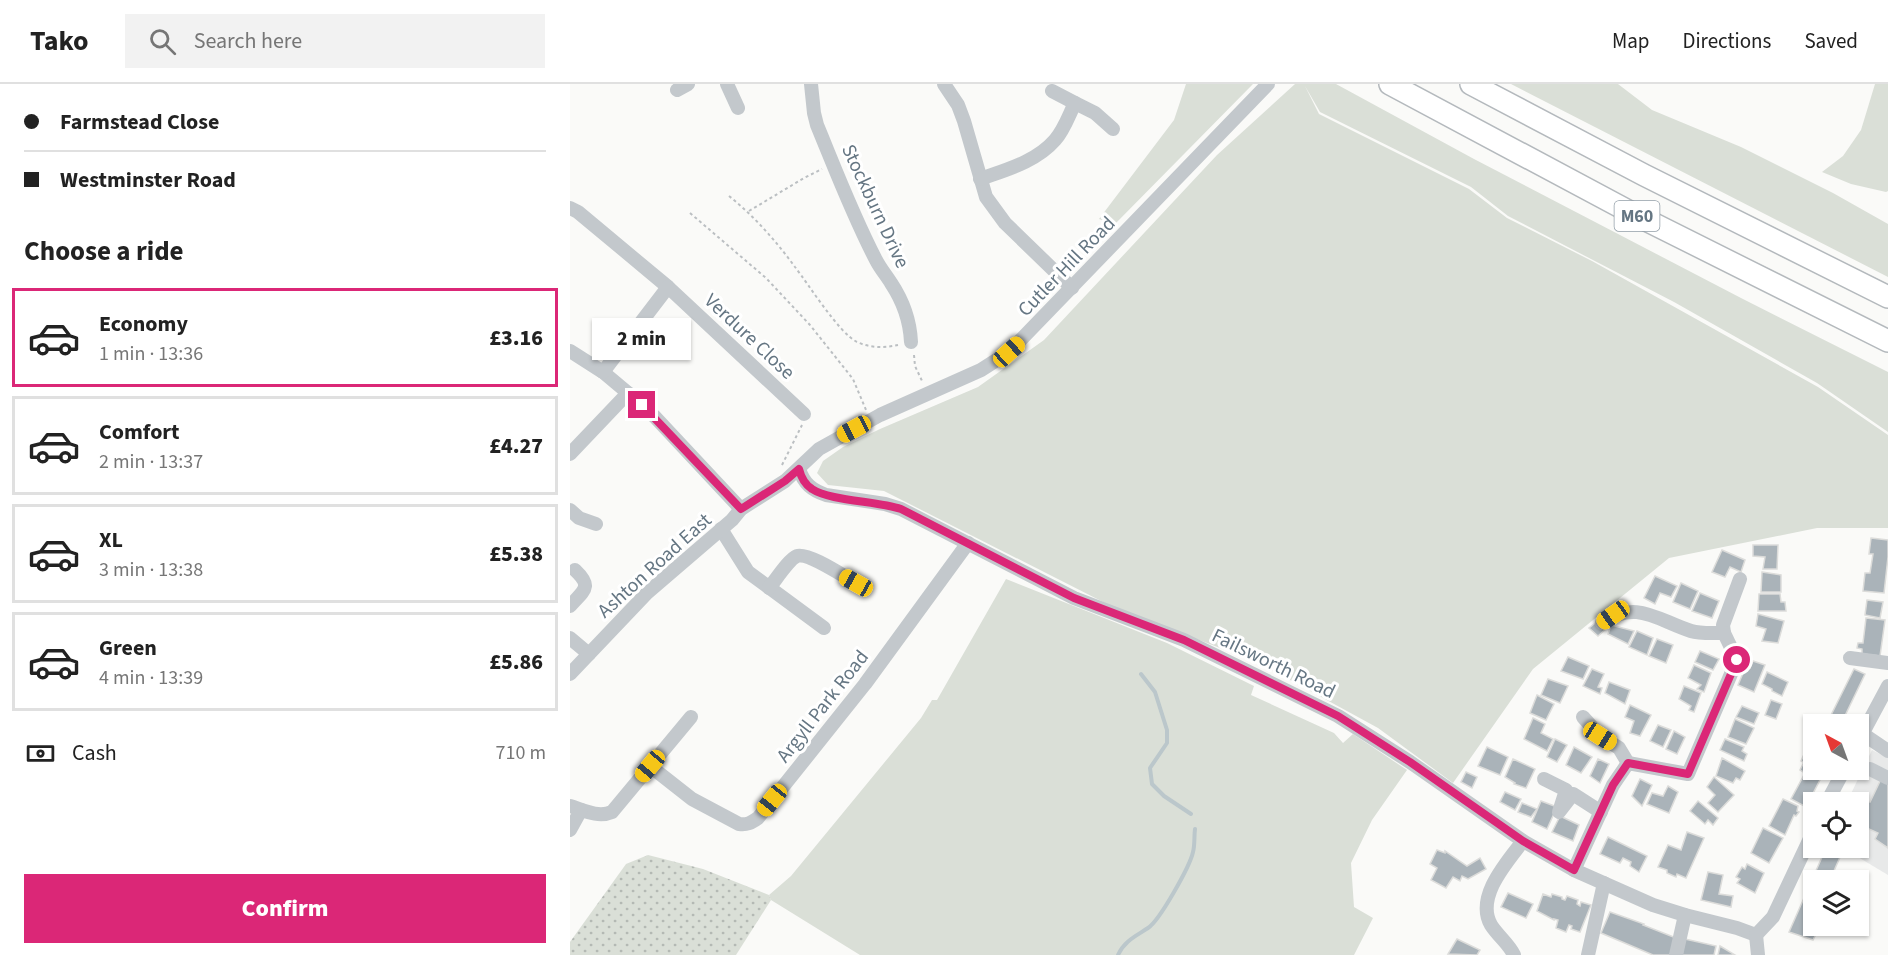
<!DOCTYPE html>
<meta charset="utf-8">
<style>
:root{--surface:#fff;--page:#f2f2f2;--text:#222;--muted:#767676;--line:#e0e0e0;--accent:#db2777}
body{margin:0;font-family:"Source Sans 3",sans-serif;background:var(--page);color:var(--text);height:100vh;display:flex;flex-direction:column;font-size:22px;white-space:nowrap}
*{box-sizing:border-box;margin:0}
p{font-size:20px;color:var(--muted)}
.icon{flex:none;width:33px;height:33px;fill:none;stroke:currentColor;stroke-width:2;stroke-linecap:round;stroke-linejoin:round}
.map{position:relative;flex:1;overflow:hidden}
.panel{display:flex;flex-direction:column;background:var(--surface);width:570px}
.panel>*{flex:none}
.hud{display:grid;align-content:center;height:132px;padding:0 24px;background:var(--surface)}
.needle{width:39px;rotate:319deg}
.tools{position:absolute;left:1233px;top:630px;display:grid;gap:12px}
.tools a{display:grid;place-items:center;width:66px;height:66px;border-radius:0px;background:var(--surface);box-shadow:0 2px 4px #0004;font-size:30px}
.end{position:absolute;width:27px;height:27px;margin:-14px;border:8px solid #db2777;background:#fff;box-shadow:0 0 0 3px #fff}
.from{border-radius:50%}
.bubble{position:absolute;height:42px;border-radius:0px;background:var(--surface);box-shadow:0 2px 4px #0004;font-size:20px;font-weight:800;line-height:42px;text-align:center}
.car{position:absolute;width:18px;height:36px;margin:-18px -9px;border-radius:8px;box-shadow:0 0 4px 2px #0007;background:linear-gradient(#f5c518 24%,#345 0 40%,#f5c518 0 76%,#345 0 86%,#f5c518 0)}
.hud b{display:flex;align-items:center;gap:21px;height:57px;font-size:22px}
.hud b+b{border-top:2px solid var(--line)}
.hud i{width:15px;height:15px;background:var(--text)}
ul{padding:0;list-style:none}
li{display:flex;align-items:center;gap:18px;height:99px;margin:0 12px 9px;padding:0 12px;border:3px solid var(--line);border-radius:0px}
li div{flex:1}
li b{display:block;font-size:22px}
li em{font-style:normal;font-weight:800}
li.selected{border-color:var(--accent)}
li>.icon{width:54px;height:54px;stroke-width:1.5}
h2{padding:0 24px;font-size:27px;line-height:72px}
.pay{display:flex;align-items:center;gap:15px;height:66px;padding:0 24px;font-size:22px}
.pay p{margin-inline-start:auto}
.button{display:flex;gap:12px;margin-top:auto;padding:12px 24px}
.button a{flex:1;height:69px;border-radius:0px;background:var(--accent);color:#fff;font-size:24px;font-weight:800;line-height:69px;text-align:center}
header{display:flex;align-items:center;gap:36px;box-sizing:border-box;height:84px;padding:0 30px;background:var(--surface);border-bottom:2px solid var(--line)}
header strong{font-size:28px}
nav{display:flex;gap:33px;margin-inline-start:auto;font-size:21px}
.search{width:420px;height:54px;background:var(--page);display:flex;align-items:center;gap:15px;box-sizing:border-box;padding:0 21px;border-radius:0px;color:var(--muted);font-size:22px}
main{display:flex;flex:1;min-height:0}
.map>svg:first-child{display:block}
.built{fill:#e8e9e9}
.green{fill:#dadfd7}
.park{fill:url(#park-dots)}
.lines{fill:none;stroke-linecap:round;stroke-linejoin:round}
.stream{stroke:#bbc7cb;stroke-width:4}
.building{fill:#aab3b9;stroke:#dcdcda;stroke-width:1.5}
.highway-casing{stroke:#b4b9bd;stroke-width:24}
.path{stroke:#bbbfc2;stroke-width:2;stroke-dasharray:3 3;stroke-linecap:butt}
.minor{stroke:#c3c8cc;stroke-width:14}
.highway{stroke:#fff;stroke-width:21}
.route{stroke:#db2777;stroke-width:8}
.labels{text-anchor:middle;stroke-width:6;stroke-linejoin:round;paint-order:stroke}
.shield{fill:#fff;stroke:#939fa8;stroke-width:1.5}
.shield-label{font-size:18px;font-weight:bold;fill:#657683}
.street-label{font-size:20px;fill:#657683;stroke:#fff}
</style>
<header>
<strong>Tako</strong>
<div class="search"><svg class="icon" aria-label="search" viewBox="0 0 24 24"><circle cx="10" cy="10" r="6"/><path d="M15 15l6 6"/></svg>Search here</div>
<nav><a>Map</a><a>Directions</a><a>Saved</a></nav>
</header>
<main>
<section class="panel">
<div class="hud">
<b><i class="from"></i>Farmstead Close</b>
<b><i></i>Westminster Road</b>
</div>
<h2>Choose a ride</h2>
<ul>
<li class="selected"><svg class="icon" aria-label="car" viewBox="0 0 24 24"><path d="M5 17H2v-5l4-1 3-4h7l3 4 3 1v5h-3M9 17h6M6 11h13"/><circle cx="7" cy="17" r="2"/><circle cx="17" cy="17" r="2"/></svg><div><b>Economy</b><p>1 min · 13:36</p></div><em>£3.16</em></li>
<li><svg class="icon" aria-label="car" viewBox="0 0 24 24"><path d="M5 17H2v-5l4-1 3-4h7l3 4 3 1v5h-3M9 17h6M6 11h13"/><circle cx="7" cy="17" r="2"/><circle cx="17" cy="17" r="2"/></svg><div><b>Comfort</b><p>2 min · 13:37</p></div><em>£4.27</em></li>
<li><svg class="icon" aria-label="car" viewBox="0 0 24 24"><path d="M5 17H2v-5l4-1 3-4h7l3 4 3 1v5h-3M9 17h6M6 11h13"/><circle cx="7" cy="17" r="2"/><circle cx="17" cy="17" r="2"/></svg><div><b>XL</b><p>3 min · 13:38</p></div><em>£5.38</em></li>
<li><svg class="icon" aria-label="car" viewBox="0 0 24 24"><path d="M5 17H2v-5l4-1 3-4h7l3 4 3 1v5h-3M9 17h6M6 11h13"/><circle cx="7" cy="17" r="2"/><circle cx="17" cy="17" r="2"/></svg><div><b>Green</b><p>4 min · 13:39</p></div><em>£5.86</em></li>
</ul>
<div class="pay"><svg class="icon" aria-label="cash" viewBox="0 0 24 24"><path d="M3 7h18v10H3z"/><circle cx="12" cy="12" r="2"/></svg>Cash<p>710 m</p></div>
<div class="button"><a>Confirm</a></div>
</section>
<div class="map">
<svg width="1318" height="871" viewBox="0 0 1318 871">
<defs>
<pattern id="park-dots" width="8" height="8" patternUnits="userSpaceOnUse" patternTransform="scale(1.5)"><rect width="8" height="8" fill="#dadfd7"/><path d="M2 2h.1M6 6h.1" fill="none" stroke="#b4b9b4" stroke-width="1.8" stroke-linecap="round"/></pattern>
</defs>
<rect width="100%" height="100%" fill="#fafaf8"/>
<path class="built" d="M1302,666L1318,674V791L1273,764H1288V718H1277Z"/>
<g class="green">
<path d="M616,0H683L545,140L529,135L604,36Z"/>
<path d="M725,0H766L904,75L1171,214L1318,288V348L1247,299L1104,218L938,132L901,103L750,28L735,2L749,30L899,105L937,134L1022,177L1248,303L1318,351V444H1247L1099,474L963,585L883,699L808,644L689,579L541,522L314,407L258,401L247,389L253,377L273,363L310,345L408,303L474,256L647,71Z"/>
<path d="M941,0H1048L1082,26L1171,63L1263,109L1318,140V193Z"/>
<path d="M1305,0H1318V107L1316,108L1281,100L1252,88L1273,72L1291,46Z"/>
<path d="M436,495L597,559L684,602L681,611L764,649L773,659L783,650L837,686L802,736L781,779L784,823L803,834L784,871H290L201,816L199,811L221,792L351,634L362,616H367Z"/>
</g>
<path class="park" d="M78,771L133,785L199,811L201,816L166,871H0V858L56,780Z"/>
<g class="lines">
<g class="stream">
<path d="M571,590L585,608L597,646V659L580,684L582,700L594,712L621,730"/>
<path d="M548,871C554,857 566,852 578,844C590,836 620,782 623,768C625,761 624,752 625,745"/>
</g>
</g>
<g class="building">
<path d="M1301,454L1318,456V473L1314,509L1293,507L1295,489H1300L1303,470H1299Z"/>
<path d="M1183,461H1208L1207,485H1193L1195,473L1183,472Z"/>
<path d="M1152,466L1175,476L1171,488L1160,483L1155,493L1142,488Z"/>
<path d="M1192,488L1211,491V508H1191Z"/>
<path d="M1085,492L1107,502L1101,513L1090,509L1085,520L1074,514Z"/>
<path d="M1111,499L1128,507L1120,525L1103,518Z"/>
<path d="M1130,509L1149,517L1142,534L1122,527Z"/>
<path d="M1189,510H1210L1211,518H1215L1216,527H1188Z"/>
<path d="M1297,516L1313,518L1310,534L1295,531Z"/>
<path d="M1188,530L1214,537L1208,559L1192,557L1196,545L1186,542Z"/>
<path d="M1296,534L1315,536L1310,572L1292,570V565L1287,564L1288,559H1293Z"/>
<path d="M1029,536L1036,545L1028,552L1019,544Z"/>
<path d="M1041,541L1064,547L1058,560L1038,550Z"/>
<path d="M1067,547L1083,554L1077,571L1059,563Z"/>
<path d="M1087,555L1103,561L1096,579L1079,572Z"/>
<path d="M1130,567L1149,575L1143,586L1125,578Z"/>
<path d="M998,573L1019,582L1013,595L991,587Z"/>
<path d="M1183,577L1195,581L1184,608L1168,601L1176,582L1180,584Z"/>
<path d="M1124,581L1141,589L1134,608L1127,605L1131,601L1118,594Z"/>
<path d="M1022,585L1034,590L1028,603L1032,604L1030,610L1013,602Z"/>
<path d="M1284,585L1295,590L1271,640H1249L1251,637L1257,639Z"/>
<path d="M1197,588L1218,598L1212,612L1202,607V605L1192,600Z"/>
<path d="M978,595L998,602L990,619L971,611Z"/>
<path d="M1039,598L1060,606L1055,620L1035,609Z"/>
<path d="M1114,602L1131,609L1124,628L1119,626L1121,622L1109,615Z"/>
<path d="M967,611L984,620L976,636L960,629Z"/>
<path d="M1201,616L1212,620L1206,635L1195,631Z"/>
<path d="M1060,621L1081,631L1070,652L1060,649L1064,637L1055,633Z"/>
<path d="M1172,622L1189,629L1184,640L1166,633Z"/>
<path d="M963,634L975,640L971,649L983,655L977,667L954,655Z"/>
<path d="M1165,635L1184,644L1176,660L1158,653Z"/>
<path d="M1088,641L1101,646L1093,663L1080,657Z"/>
<path d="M1104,647L1115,653L1107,670L1096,665Z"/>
<path d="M985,655L997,661L987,678L977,673Z"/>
<path d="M1155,655L1174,663L1172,667L1177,670L1174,677L1150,666Z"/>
<path d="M917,663L938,673L930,691L908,682Z"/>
<path d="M1004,663L1022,673L1011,689L996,681Z"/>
<path d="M1236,666L1244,668V684L1231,677Z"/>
<path d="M1152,674L1175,687L1170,696L1166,694L1163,699L1146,692Z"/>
<path d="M943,675L965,685L956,704L944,700L945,699L935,693Z"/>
<path d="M1028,675L1039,680L1030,699L1020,692Z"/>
<path d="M1233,680L1253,690L1236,723L1221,715L1235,689L1230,686Z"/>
<path d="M896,688L907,693L902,704L891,698Z"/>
<path d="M1144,693L1164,711L1148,728L1138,719L1145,711L1137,703Z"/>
<path d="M1312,693L1318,696V764L1305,755L1308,749L1288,740V725L1293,715L1300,718Z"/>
<path d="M1070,695L1082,701L1072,722L1062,712Z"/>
<path d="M1098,702L1108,708L1099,729L1077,720L1082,709L1093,712Z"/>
<path d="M935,708L951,715L945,726L930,718Z"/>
<path d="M1213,715L1228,722L1227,727L1229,728L1226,732L1224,731L1215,751L1199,742Z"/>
<path d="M971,717L987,723L977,745L962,738Z"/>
<path d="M1128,717L1148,734L1143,741L1138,736L1135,740L1120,727Z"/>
<path d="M952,719L967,725L961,733L948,728Z"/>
<path d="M990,732L1009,741L1003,757L982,748Z"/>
<path d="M1193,744L1213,754L1199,779L1181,769Z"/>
<path d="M1117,748L1134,754L1116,794L1107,790L1106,793L1097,789V786L1088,783L1098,761L1111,766Z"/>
<path d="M1038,753L1077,772L1069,788L1060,782L1061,778L1053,774L1050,779L1030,770Z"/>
<path d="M1256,764H1274L1260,796H1244V834L1242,838L1244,839L1243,844L1247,848L1243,856L1219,848Z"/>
<path d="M867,766L875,769V767L897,782L910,774L916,785L898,795L892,792L890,797L883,793L876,804L861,796L867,784L860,780Z"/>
<path d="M1177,780L1194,789L1185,809L1167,799L1170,795L1166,793L1172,783L1175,785Z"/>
<path d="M1138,788L1153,791L1149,810L1163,812L1161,823L1131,816Z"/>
<path d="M938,809L963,820L956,834L931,823Z"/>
<path d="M973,810L981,813L982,810L992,813V815L995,816L997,812L1008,816L1007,820L1010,822L1011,818L1021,821L1010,848L1001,845L1002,842L999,841L996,848L986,844L988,836L984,835V836L967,827Z"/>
<path d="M1040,828L1074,840L1073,841L1106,854L1100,871H1083L1031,849Z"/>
<path d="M887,855L910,866L907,871L878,870Z"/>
<path d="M1115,855L1146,862L1144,871H1112Z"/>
<path d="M1150,862L1165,871H1148Z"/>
</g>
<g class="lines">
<defs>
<g id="highway">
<path d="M820,0L1060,128L1318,257"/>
<path d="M901,0L1074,91L1318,213"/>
</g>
</defs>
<use href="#highway" class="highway-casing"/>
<g class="path">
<path d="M159,112C184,132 206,157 225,183C239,201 269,249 287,258C300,264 314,264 328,261"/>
<path d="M179,127L234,94L252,85"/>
<path d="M120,129L196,194L240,241L283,295L296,326"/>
<path d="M344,271L345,282L353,299"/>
<path d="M212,381L232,341"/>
</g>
<g class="minor">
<path d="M157,0L168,24"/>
<path d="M241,0L244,29L247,41C266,87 283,132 306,176C310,184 316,191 321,199C333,217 340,236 341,258"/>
<path d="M374,0L388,21L394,37L416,113L435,139L502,204"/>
<path d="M107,6L118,0"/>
<path d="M482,7L505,19"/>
<path d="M410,95C435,86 466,78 485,56C494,46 499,31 505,19L525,29L543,45"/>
<path d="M0,124L8,128L98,203L234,330"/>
<path d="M0,267L33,288L58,309L85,333L171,425"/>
<path d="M33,288L98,203"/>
<path d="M0,370L58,309"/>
<path d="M229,385C234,400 242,406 256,411L315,420L331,425L504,514L614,556L768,632L840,678L953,757L1004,786L1083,821L1115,831L1167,844L1186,851"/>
<path d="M0,426L9,434L26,440"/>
<path d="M151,445L178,488L254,544"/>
<path d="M199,504C205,497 219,475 227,472C238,468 275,493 286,499"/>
<path d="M0,522C14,506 23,503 5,486"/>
<path d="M1154,549L1153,541L1170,495"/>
<path d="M0,554L19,570"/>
<path d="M1280,574L1318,579"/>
<path d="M0,590L77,509L162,436L171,425L215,397L249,365L310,331L411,286L439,268L698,0"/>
<path d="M1013,633L1030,652L1049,664L1058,679"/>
<path d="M1293,650L1318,667"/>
<path d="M1288,658L1318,602"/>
<path d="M80,682L122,715L169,740C177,741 181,739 188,734L295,600L398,459"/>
<path d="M1300,685L1318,694"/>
<path d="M974,695L996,706L989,728L1003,710L1031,728"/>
<path d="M1257,718L1274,686"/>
<path d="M0,722C13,726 28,734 42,728L121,633"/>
<path d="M0,746L11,726"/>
<path d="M1004,786L1043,701L1058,679L1118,690L1167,576L1154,549C1143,549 1130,550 1121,547C1087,536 1066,515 1032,539"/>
<path d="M1186,851L1203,833L1244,746"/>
<path d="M1186,851L1188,871"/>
<path d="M944,871C939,860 928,852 921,841C905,813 937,778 953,757"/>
<path d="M1018,871L1034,799"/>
<path d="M1106,871L1115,831"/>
</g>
<use href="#highway" class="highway"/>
</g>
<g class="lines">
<path class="route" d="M72,321L171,425L215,397L229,385C231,393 234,400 242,405C260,417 307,417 331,425L504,514L614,556L768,632L840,678L953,757L1004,786L1043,701L1058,679L1118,690L1167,576"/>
</g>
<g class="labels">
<rect class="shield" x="1044.5" y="117" width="45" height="30" rx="4.5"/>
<g class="shield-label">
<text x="1067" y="138">M60</text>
</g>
<g class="street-label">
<text transform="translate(306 122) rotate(65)" y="7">Stockburn Drive</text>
<text transform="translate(496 182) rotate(-46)" y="7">Cutler Hill Road</text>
<text transform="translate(180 252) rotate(43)" y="7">Verdure Close</text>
<text transform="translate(84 481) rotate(-42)" y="7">Ashton Road East</text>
<text transform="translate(704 579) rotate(26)" y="7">Failsworth Road</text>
<text transform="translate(252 622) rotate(-52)" y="7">Argyll Park Road</text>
</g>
</g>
</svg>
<div class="tools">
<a><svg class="needle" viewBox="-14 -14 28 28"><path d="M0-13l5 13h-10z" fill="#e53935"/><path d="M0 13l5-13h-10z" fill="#767676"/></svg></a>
<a><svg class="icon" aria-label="locate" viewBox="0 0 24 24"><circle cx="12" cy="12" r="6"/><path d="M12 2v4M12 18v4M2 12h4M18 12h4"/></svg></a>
<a><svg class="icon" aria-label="layers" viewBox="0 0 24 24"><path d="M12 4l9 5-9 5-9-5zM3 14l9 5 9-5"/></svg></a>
</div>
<i class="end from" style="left:1167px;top:576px"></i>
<i class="end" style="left:72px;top:321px"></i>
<div class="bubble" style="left:22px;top:234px;width:99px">2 min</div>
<i class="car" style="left:439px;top:268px;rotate:48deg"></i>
<i class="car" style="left:284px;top:345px;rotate:242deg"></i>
<i class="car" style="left:286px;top:499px;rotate:299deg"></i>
<i class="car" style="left:1043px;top:531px;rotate:235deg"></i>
<i class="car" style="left:1030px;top:652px;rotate:122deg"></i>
<i class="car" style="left:80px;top:682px;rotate:220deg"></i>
<i class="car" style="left:202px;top:716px;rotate:219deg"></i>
</div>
</main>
